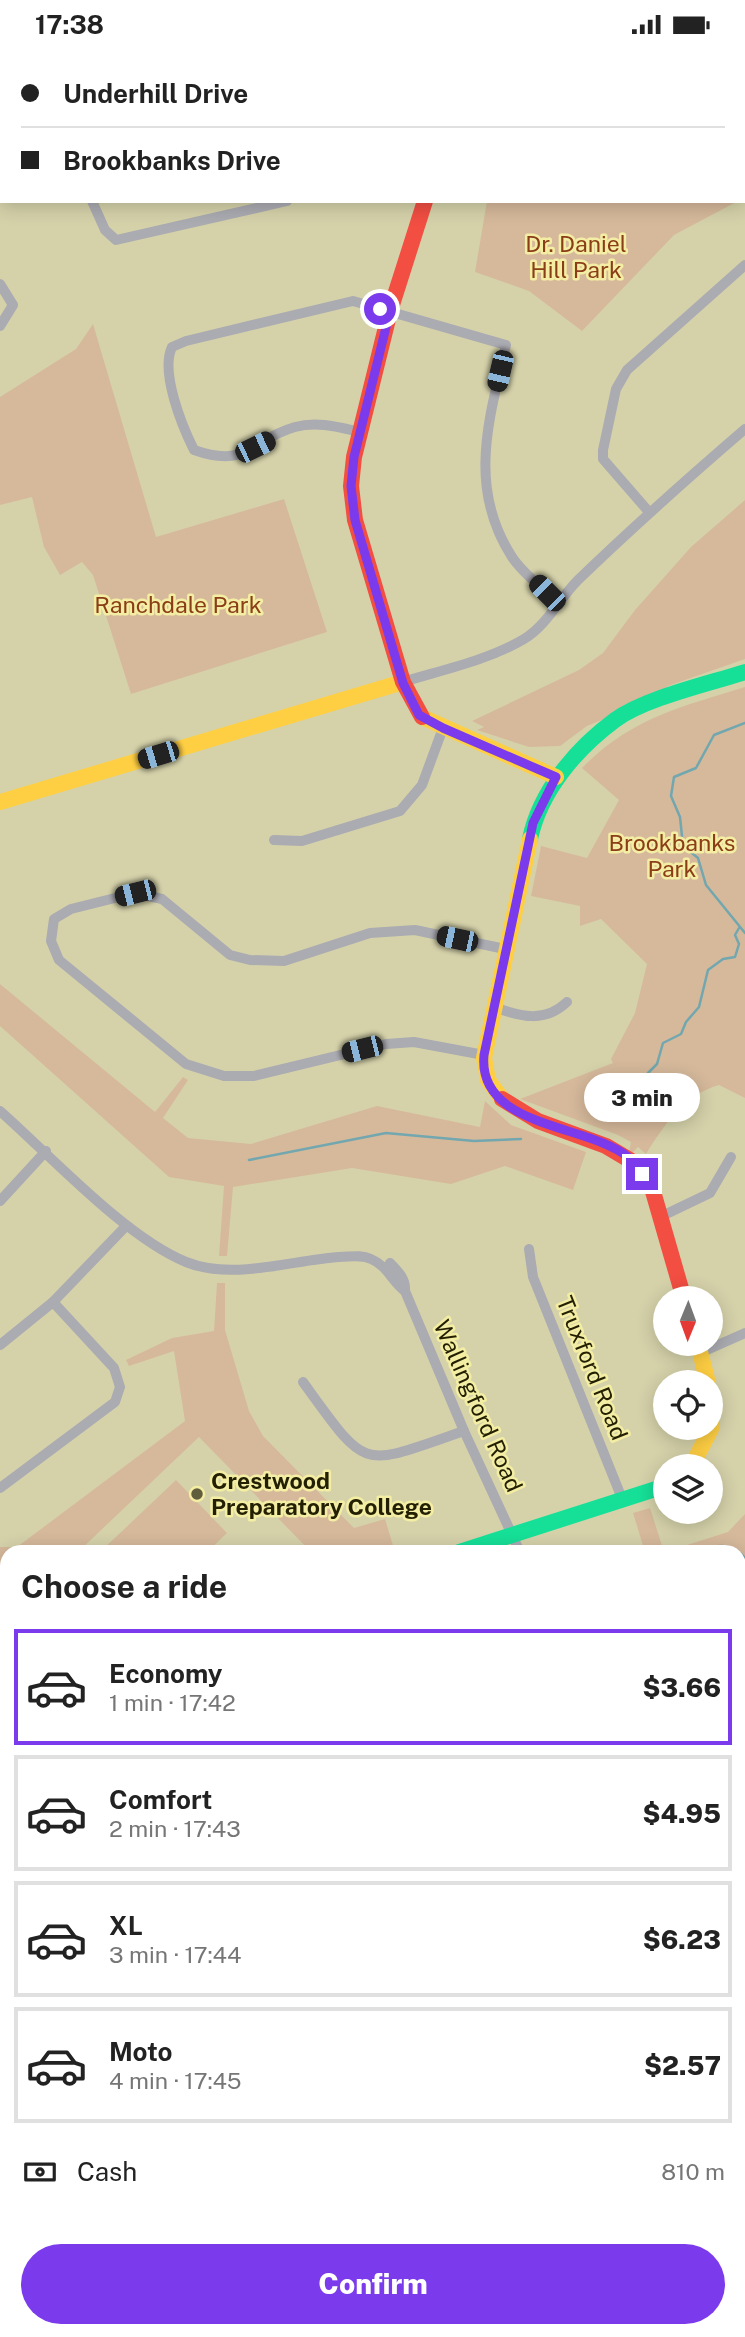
<!DOCTYPE html>
<meta charset="utf-8">
<style>
:root{--surface:#fff;--page:#f6f6f6;--text:#222;--muted:#767676;--line:#e0e0e0;--accent:#7c3aed}
body{margin:0;font-family:"Public Sans",sans-serif;background:var(--page);color:var(--text);height:100vh;display:flex;flex-direction:column;font-size:26px;white-space:nowrap}
*{box-sizing:border-box;margin:0}
p{font-size:23px;color:var(--muted)}
.icon{flex:none;width:38px;height:38px;fill:none;stroke:currentColor;stroke-width:2;stroke-linecap:round;stroke-linejoin:round}
.map{position:relative;flex:1;overflow:hidden}
.panel{position:absolute;left:0px;top:1496px;width:746px;height:793px;display:flex;flex-direction:column;background:var(--surface);border-radius:21px 21px 0 0;box-shadow:0 4px 18px #0003}
.panel>*{flex:none}
.guide{position:absolute;left:0px;top:0px;width:746px;height:154px;box-shadow:0 4px 18px #0003;display:grid;align-content:center;height:154px;padding:0 21px;background:var(--surface)}
.needle{width:46px;rotate:181deg}
.buttons{position:absolute;left:653px;top:1237px;display:grid;gap:14px}
.buttons a{display:grid;place-items:center;width:70px;height:70px;border-radius:50%;background:var(--surface);box-shadow:0 4px 18px #0003;font-size:35px}
.end{position:absolute;width:32px;height:32px;margin:-16px;border:9px solid #7c3aed;background:#fff;box-shadow:0 0 0 4px #fff}
.from{border-radius:50%}
.bubble{position:absolute;height:49px;border-radius:24px;background:var(--surface);box-shadow:0 4px 18px #0003;font-size:23px;font-weight:800;line-height:49px;text-align:center}
.car{position:absolute;width:21px;height:42px;margin:-21px -10px;border-radius:9px;box-shadow:0 0 5px 2px #0007;background:linear-gradient(#222 24%,#8ab4d8 0 40%,#222 0 76%,#8ab4d8 0 86%,#222 0)}
.guide b{display:flex;align-items:center;gap:24px;height:66px;font-size:26px}
.guide b+b{border-top:2px solid var(--line)}
.guide i{width:18px;height:18px;background:var(--text)}
ul{padding:0;list-style:none}
li{display:flex;align-items:center;gap:21px;height:116px;margin:0 14px 10px;padding:0 7px;border:4px solid var(--line);border-radius:0px}
li div{flex:1}
li b{display:block;font-size:26px}
li em{font-style:normal;font-weight:800}
li.selected{border-color:var(--accent)}
li>.icon{width:63px;height:63px;stroke-width:1.5}
h2{padding:0 21px;font-size:32px;line-height:84px}
.pay{display:flex;align-items:center;gap:18px;height:77px;padding:0 21px;font-size:26px}
.pay p{margin-inline-start:auto}
.button{display:flex;gap:14px;margin-top:auto;padding:14px 21px}
.button a{flex:1;height:80px;border-radius:42px;background:var(--accent);color:#fff;font-size:28px;font-weight:800;line-height:80px;text-align:center}
.status{display:flex;justify-content:space-between;align-items:center;height:49px;padding:0 35px;background:var(--surface);direction:ltr}
.status svg{height:19px;fill:currentColor}
.map>svg:first-child{display:block}
.green{fill:#d6b99b}
.lines{fill:none;stroke-linecap:round;stroke-linejoin:round}
.stream{stroke:#72a7af;stroke-width:2.5}
.street{stroke:#ababb2;stroke-width:10}
.fast{stroke:#16e098;stroke-width:16}
.slow{stroke:#ffcf43;stroke-width:16}
.jam{stroke:#f24e42;stroke-width:16}
.route{stroke:#7c3aed;stroke-width:9}
.poi-dot{fill:#615e3d;stroke:#f4eea4;stroke-width:2.5}
.labels{text-anchor:middle;stroke-width:5;stroke-linejoin:round;paint-order:stroke}
.park-label{font-size:23px;fill:#8a3d17;stroke:#f4eea4}
.street-label{font-size:23px;fill:#221f02;stroke:#f4eea4}
.poi-label{font-size:23px;font-weight:bold;fill:#221f02;stroke:#f4eea4;text-anchor:start}
</style>
<div class="status"><b>17:38</b><svg viewBox="0 0 49 12"><path d="M0 12V9h3v3zM5 12V6h3v6zM10 12V3h3v9zM15 12V0h3v12zM26 1h20v11H26zM47 4h2v5h-2z"/></svg></div>
<div class="map">
<svg width="745" height="2288" viewBox="0 0 745 2288">
<rect width="100%" height="100%" fill="#d5d2aa"/>
<g class="green">
<path d="M487,152H738L674,186L582,282L529,242L475,223Z"/>
<path d="M93,275L156,488L284,450L327,583L131,645L93,526L82,513L60,526L44,498L32,448L0,456V348L76,300Z"/>
<path d="M745,451V610L668,637L657,649L587,677L560,697L529,698L477,681L484,678L472,672L579,621L603,604L635,561L691,498Z"/>
<path d="M745,638V1049L719,1036C684,1046 664,1076 646,1105L638,1098L628,1108L631,1093L618,1086L520,1050L613,1014L611,1010L635,964L647,915L601,870L580,877V857L531,847L541,797L587,809L619,751L582,719C631,669 681,658 745,638Z"/>
<path d="M0,935L155,1063L183,1028L188,1031L163,1069L188,1089L251,1095L377,1057L480,1078L485,1052L511,1076L586,1103L573,1141L505,1117L451,1135L352,1119L233,1138L227,1207H219L224,1137L169,1128L0,977Z"/>
<path d="M217,1234H225V1281L249,1362L263,1387L354,1479L385,1470L395,1503H311L199,1388L78,1503H7V1597L0,1591V1498H17L185,1372L174,1302L129,1317L126,1311L172,1289L214,1282Z"/>
<path d="M176,1431L227,1484L207,1503H100Z"/>
<path d="M650,1459L664,1503H645L633,1464Z"/>
<path d="M745,1465V1713L739,1715L738,1503H665L728,1483Z"/>
<path d="M745,1756V1864L739,1852L738,1758Z"/>
<path d="M352,2282H482L484,2288H355Z"/>
</g>
<g class="lines">
<g class="stream">
<path d="M745,674L714,686L696,719L674,728L671,747L680,768L683,797L698,809L706,836L745,884"/>
<path d="M648,1024L657,1015L663,994L681,985L686,973L699,958L708,921L723,910L735,908L739,895L735,886L739,879"/>
<path d="M249,1111L386,1084L474,1092L521,1090"/>
<path d="M710,1502L713,1498C727,1495 736,1499 745,1509"/>
<path d="M738,1692L745,1673"/>
<path d="M740,1776L745,1790"/>
</g>
<g class="street">
<path d="M6,0V2"/>
<path d="M422,2L427,0"/>
<path d="M92,152L105,181L116,191L287,152"/>
<path d="M0,235L13,256L0,277"/>
<path d="M360,383C338,378 317,372 295,378C249,391 248,420 194,401C182,377 160,323 172,298L186,292L353,252L506,296C489,371 467,438 512,508C523,525 543,539 558,554"/>
<path d="M649,463L603,410V401L616,340L627,321L745,216"/>
<path d="M403,633C442,621 489,611 524,590C547,576 559,550 578,531C632,479 688,429 745,380"/>
<path d="M274,791L302,792L400,762L422,736L443,679"/>
<path d="M494,958C521,968 545,974 567,953"/>
<path d="M484,1006L414,993L386,995L254,1027H224L186,1015L59,911L51,892L54,870L71,860L135,844L162,850L230,906L250,911L284,912L370,884L415,881L505,900"/>
<path d="M0,1062C51,1107 125,1188 186,1213C233,1232 292,1211 339,1208C350,1208 360,1205 371,1210C388,1217 392,1233 405,1242"/>
<path d="M0,1152L46,1102"/>
<path d="M660,1168L710,1144L731,1108"/>
<path d="M529,1200L533,1228L623,1452"/>
<path d="M390,1214C398,1222 406,1230 405,1242L464,1382L520,1503"/>
<path d="M0,1296L53,1253L126,1177"/>
<path d="M700,1304L745,1284"/>
<path d="M303,1333C369,1424 359,1418 464,1382"/>
<path d="M0,1439L115,1353L120,1338L114,1319L53,1253"/>
<path d="M0,1966L7,1989"/>
<path d="M738,2023L745,2026"/>
<path d="M738,2146L745,2148"/>
<path d="M0,2237L7,2227"/>
<path d="M161,2282L168,2288"/>
<path d="M689,2282L691,2288"/>
<path d="M294,2288L301,2282"/>
</g>
<g class="fast">
<path d="M411,0V2"/>
<path d="M530,790C540,742 576,700 615,671C645,649 708,635 745,623"/>
<path d="M459,1503L665,1437"/>
<path d="M0,1961L7,1958"/>
</g>
<g class="slow">
<path d="M422,668L556,728"/>
<path d="M0,753L403,633"/>
<path d="M502,1050L488,1031L484,1009L530,790"/>
<path d="M698,1295L708,1334"/>
<path d="M691,1418L711,1380L710,1345"/>
<path d="M738,1739L745,1737"/>
<path d="M0,1779L7,1784"/>
</g>
<g class="jam">
<path d="M422,668L403,633L355,471L351,437L354,408L390,262L425,152"/>
<path d="M502,1050L538,1072L606,1097L633,1113L652,1139L684,1250"/>
</g>
</g>
<g class="lines">
<path class="route" d="M380,260L390,262L354,408L351,437L355,471L403,634L419,666L443,679L556,728L533,774L484,1006C477,1079 588,1075 628,1108C633,1112 637,1119 642,1125"/>
</g>
<circle class="poi-dot" cx="197" cy="1445" r="7"/>
<g class="labels">
<g class="park-label">
<text x="576" y="203">Dr. Daniel<tspan x="576" dy="26">Hill Park</tspan></text>
<text x="178" y="564">Ranchdale Park</text>
<text x="672" y="802">Brookbanks<tspan x="672" dy="26">Park</tspan></text>
</g>
<g class="street-label">
<text transform="translate(592 1319) rotate(68)" y="8">Truxford Road</text>
<text transform="translate(478 1357) rotate(66)" y="8">Wallingford Road</text>
</g>
<g class="poi-label">
<text x="211" y="1440">Crestwood<tspan x="211" dy="26">Preparatory College</tspan></text>
</g>
</g>
</svg>
<div class="buttons">
<a><svg class="needle" viewBox="-14 -14 28 28"><path d="M0-13l5 13h-10z" fill="#e53935"/><path d="M0 13l5-13h-10z" fill="#767676"/></svg></a>
<a><svg class="icon" aria-label="locate" viewBox="0 0 24 24"><circle cx="12" cy="12" r="6"/><path d="M12 2v4M12 18v4M2 12h4M18 12h4"/></svg></a>
<a><svg class="icon" aria-label="layers" viewBox="0 0 24 24"><path d="M12 4l9 5-9 5-9-5zM3 14l9 5 9-5"/></svg></a>
</div>
<i class="end from" style="left:380px;top:260px"></i>
<i class="end" style="left:642px;top:1125px"></i>
<div class="bubble" style="left:584px;top:1024px;width:116px">3 min</div>
<i class="car" style="left:500px;top:322px;rotate:193deg"></i>
<i class="car" style="left:255px;top:398px;rotate:64deg"></i>
<i class="car" style="left:547px;top:544px;rotate:315deg"></i>
<i class="car" style="left:158px;top:706px;rotate:253deg"></i>
<i class="car" style="left:135px;top:844px;rotate:256deg"></i>
<i class="car" style="left:457px;top:890px;rotate:282deg"></i>
<i class="car" style="left:362px;top:1000px;rotate:256deg"></i>
<div class="guide">
<b><i class="from"></i>Underhill Drive</b>
<b><i></i>Brookbanks Drive</b>
</div>
<section class="panel">
<h2>Choose a ride</h2>
<ul>
<li class="selected"><svg class="icon" aria-label="car" viewBox="0 0 24 24"><path d="M5 17H2v-5l4-1 3-4h7l3 4 3 1v5h-3M9 17h6M6 11h13"/><circle cx="7" cy="17" r="2"/><circle cx="17" cy="17" r="2"/></svg><div><b>Economy</b><p>1 min · 17:42</p></div><em>$3.66</em></li>
<li><svg class="icon" aria-label="car" viewBox="0 0 24 24"><path d="M5 17H2v-5l4-1 3-4h7l3 4 3 1v5h-3M9 17h6M6 11h13"/><circle cx="7" cy="17" r="2"/><circle cx="17" cy="17" r="2"/></svg><div><b>Comfort</b><p>2 min · 17:43</p></div><em>$4.95</em></li>
<li><svg class="icon" aria-label="car" viewBox="0 0 24 24"><path d="M5 17H2v-5l4-1 3-4h7l3 4 3 1v5h-3M9 17h6M6 11h13"/><circle cx="7" cy="17" r="2"/><circle cx="17" cy="17" r="2"/></svg><div><b>XL</b><p>3 min · 17:44</p></div><em>$6.23</em></li>
<li><svg class="icon" aria-label="car" viewBox="0 0 24 24"><path d="M5 17H2v-5l4-1 3-4h7l3 4 3 1v5h-3M9 17h6M6 11h13"/><circle cx="7" cy="17" r="2"/><circle cx="17" cy="17" r="2"/></svg><div><b>Moto</b><p>4 min · 17:45</p></div><em>$2.57</em></li>
</ul>
<div class="pay"><svg class="icon" aria-label="cash" viewBox="0 0 24 24"><path d="M3 7h18v10H3z"/><circle cx="12" cy="12" r="2"/></svg>Cash<p>810 m</p></div>
<div class="button"><a>Confirm</a></div>
</section>
</div>
